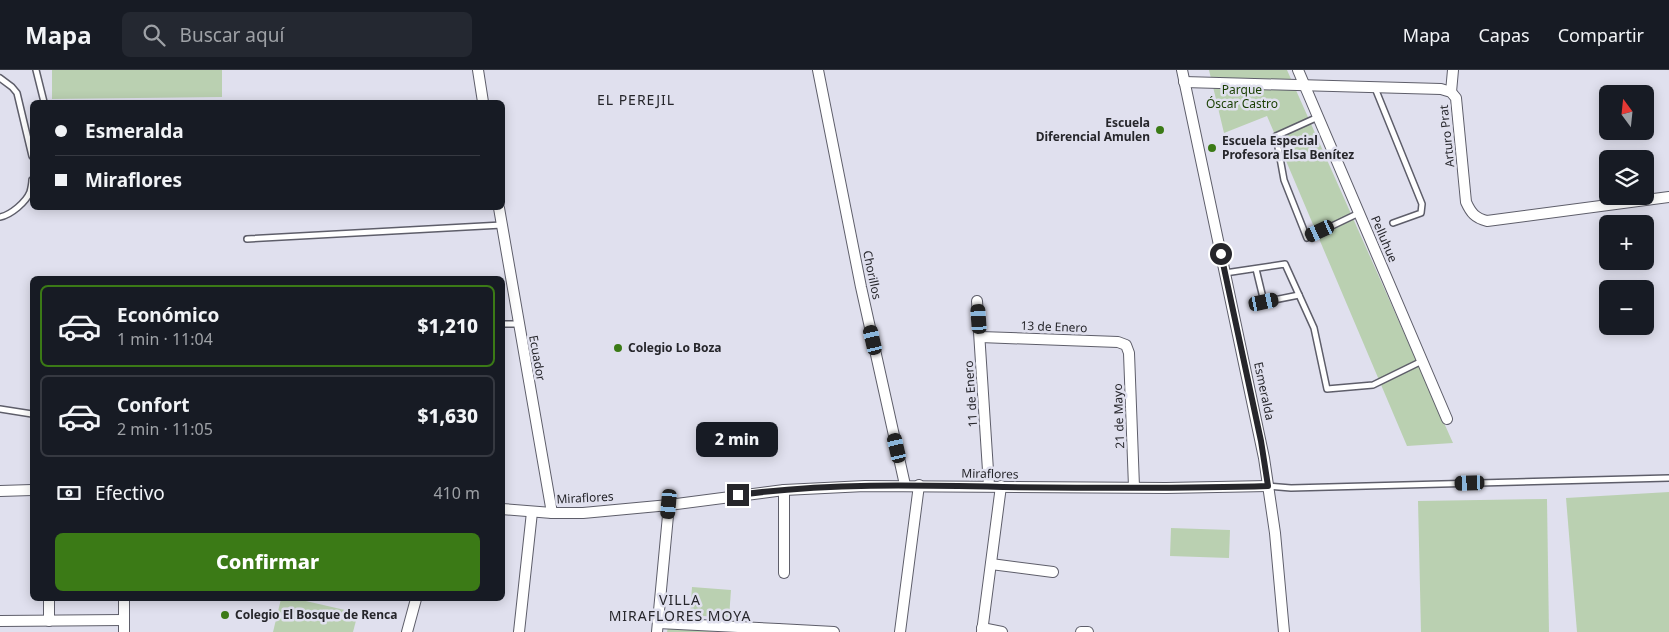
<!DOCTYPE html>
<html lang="es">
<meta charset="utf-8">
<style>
:root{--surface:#171b24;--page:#242831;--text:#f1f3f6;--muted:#9ea1a6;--line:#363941;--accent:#3b7a16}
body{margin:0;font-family:"Noto Sans",sans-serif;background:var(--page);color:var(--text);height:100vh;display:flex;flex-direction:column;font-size:19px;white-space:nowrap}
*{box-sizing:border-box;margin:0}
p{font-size:16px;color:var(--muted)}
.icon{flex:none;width:28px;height:28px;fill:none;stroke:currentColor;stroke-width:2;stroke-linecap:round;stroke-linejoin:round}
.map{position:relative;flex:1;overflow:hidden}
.panel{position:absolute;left:30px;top:206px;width:475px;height:325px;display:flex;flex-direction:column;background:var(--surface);border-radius:8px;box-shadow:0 2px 12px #0003}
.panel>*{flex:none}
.banner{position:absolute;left:30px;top:30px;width:475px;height:110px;border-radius:8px;box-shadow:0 2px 12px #0003;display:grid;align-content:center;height:110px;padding:0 25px;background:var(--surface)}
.needle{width:32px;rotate:345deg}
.fabs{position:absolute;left:1599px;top:15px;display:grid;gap:10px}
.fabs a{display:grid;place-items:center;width:55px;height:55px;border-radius:8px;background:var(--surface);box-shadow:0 2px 12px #0003;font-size:25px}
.end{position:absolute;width:22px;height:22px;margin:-11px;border:6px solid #26262b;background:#fff;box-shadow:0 0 0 2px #fff}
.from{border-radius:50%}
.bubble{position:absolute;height:35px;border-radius:8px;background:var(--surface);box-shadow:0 2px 12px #0003;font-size:16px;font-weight:800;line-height:35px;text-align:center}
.car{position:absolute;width:15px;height:30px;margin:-15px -8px;border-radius:6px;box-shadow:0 0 4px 1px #0007;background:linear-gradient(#222 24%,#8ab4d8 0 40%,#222 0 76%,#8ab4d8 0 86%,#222 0)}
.banner b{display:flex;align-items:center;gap:18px;height:48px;font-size:19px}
.banner b+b{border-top:1px solid var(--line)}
.banner i{width:12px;height:12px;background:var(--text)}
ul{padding:9px 0 0;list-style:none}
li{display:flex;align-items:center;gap:15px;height:82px;margin:0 10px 8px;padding:0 15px;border:2px solid var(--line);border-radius:8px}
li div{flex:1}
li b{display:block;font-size:19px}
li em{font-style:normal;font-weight:800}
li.active{border-color:var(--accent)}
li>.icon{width:45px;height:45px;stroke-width:1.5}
.pay{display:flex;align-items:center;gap:12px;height:55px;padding:0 25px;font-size:19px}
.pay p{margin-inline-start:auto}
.primary-button{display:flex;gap:10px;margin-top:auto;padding:10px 25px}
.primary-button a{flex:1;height:58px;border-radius:8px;background:var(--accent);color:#fff;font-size:20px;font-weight:800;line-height:58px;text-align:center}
header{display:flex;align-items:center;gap:30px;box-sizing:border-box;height:70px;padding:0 25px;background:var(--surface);border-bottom:1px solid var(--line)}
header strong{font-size:24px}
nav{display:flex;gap:28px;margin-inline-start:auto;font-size:18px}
.search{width:350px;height:45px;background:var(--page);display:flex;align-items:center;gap:12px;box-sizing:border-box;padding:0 18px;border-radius:8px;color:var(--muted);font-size:19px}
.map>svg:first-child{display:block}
.green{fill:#bad0b1}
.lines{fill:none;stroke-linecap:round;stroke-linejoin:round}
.service-casing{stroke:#5e5e6a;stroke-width:8}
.minor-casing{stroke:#5e5e6a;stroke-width:12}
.service{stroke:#fff;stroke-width:5}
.minor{stroke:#fff;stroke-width:10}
.route{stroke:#26262b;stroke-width:6}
.poi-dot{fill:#3b7a16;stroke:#e0e0ee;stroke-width:2}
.labels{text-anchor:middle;stroke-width:5;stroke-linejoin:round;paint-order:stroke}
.park-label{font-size:12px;fill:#183e01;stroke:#e0e0ee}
.poi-label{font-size:12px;font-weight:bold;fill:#26262b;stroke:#e0e0ee;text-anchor:start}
.street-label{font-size:12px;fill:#26262b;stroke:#e0e0ee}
.neighbourhood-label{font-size:14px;letter-spacing:1px;fill:#26262b;stroke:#e0e0ee}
</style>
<header>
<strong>Mapa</strong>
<div class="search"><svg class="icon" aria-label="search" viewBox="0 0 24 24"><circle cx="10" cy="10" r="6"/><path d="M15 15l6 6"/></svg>Buscar aquí</div>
<nav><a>Mapa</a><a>Capas</a><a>Compartir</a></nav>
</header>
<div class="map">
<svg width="1669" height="562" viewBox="0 0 1669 562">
<rect width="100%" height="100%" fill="#e0e0ee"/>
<g class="green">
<path d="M52,0H222V27L52,29Z"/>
<path d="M1206,0H1287L1453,373L1407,376L1267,46L1224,63L1209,0Z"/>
<path d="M1669,422V562H1577L1566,428Z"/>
<path d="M1547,429L1549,562H1421L1418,431Z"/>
<path d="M1171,458L1230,460L1229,488L1170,486Z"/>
<path d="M692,517L731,520L729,548L690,545Z"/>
<path d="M281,529H297L358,543L353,562H273Z"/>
<path d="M668,557L718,562H667Z"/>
</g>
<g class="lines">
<defs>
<g id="service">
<path d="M36,0L44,32"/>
<path d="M0,8L12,17L17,23L32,86"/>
<path d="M1375,18L1422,134L1421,143L1393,153"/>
<path d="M1318,47L1276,66L1284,110L1307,168L1359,143"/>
<path d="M0,147C11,145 26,132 30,122C31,118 32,114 32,110"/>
<path d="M247,169L502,155"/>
<path d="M1256,199L1264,232L1299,225"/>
<path d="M1225,203L1285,194L1314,258L1327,319L1373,315L1422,291"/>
<path d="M502,254H518"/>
<path d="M0,339L32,344"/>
<path d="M1268,416L1291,418L1669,408"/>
</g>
<g id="minor">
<path d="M478,0L483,32"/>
<path d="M818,0L861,217L905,415"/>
<path d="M1182,0L1264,388L1275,463L1284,562"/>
<path d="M1298,0L1447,349"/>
<path d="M1184,12L1441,19L1451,22L1456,28L1466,132C1471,143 1475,148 1487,151L1669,127"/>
<path d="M1451,22L1453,0"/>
<path d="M499,138L552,443"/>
<path d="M977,231L989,416"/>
<path d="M980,267L1118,272L1126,275L1129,283L1134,417"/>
<path d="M0,421L32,420"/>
<path d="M502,439L552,443H583L669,435L784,420L865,416L1166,418L1268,416"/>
<path d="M991,494L1053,502"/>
<path d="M784,503V420"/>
<path d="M49,529V551"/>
<path d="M124,529V562"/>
<path d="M0,551L124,550"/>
<path d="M658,553L778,559L777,562"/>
<path d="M982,558L1002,562"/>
<path d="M778,559L834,562"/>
<path d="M407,562L416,529"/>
<path d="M519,562L532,442"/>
<path d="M657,562L669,435"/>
<path d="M900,562L919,415"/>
<path d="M982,562L1001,416"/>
<path d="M1081,562H1088"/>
</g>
</defs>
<use href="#service" class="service-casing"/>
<use href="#minor" class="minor-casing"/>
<use href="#service" class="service"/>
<use href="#minor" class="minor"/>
</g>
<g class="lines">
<path class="route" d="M738,425C826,413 915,415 1003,417C1091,418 1180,419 1268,416L1261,371L1221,184"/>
</g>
<g class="poi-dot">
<circle cx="1160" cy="60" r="5"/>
<circle cx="1212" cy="78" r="5"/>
<circle cx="618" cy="278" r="5"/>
<circle cx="225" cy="545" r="5"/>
</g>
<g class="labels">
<g class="park-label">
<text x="1242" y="24">Parque<tspan x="1242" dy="14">Óscar Castro</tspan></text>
</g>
<g class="poi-label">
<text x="1150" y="57" text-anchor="end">Escuela<tspan x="1150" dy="14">Diferencial Amulen</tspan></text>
<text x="1222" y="75">Escuela Especial<tspan x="1222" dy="14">Profesora Elsa Benítez</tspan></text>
<text x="628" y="282">Colegio Lo Boza</text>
<text x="235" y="549">Colegio El Bosque de Renca</text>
</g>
<g class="street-label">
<text transform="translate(1447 66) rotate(-96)" y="4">Arturo Prat</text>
<text transform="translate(1384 169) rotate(67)" y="4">Pelluhue</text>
<text transform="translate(872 205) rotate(78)" y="4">Chorillos</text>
<text transform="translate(1054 257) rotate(2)" y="4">13 de Enero</text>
<text transform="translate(537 288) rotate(80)" y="4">Ecuador</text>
<text transform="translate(1264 321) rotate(78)" y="4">Esmeralda</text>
<text transform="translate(971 324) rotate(-94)" y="4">11 de Enero</text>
<text transform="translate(1119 346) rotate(-92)" y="4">21 de Mayo</text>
<text transform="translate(990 404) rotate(1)" y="4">Miraflores</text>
<text transform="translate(585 428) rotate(-3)" y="4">Miraflores</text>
</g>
<g class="neighbourhood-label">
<text x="636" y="35">EL PEREJIL</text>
<text x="680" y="535">VILLA<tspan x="680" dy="16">MIRAFLORES MOYA</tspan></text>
</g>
</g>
</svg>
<div class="fabs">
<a><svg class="needle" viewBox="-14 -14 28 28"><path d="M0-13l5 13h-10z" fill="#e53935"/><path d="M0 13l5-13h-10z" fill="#9ea1a6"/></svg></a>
<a><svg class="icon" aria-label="layers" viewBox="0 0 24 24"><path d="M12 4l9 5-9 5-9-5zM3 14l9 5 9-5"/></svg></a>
<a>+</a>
<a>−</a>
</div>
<i class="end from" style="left:1221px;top:184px"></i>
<i class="end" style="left:738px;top:425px"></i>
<div class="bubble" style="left:696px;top:352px;width:82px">2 min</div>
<i class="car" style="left:1320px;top:161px;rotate:245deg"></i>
<i class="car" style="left:1264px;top:232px;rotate:78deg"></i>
<i class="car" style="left:979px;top:249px;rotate:356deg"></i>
<i class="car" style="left:873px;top:270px;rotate:347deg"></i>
<i class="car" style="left:897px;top:378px;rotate:347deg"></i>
<i class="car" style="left:1470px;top:413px;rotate:268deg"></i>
<i class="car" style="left:669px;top:434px;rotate:185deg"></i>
<div class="banner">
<b><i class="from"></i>Esmeralda</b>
<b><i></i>Miraflores</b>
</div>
<section class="panel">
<ul>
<li class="active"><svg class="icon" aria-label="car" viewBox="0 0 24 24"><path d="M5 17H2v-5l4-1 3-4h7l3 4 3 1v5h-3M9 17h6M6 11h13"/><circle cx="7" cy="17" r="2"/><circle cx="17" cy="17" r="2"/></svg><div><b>Económico</b><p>1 min · 11:04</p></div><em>$1,210</em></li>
<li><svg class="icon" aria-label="car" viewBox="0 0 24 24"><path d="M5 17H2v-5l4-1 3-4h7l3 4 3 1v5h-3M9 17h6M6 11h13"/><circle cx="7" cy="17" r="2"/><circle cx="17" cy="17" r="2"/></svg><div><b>Confort</b><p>2 min · 11:05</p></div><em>$1,630</em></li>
</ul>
<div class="pay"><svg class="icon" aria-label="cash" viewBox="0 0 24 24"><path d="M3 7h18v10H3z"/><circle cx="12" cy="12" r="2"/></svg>Efectivo<p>410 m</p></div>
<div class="primary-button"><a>Confirmar</a></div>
</section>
</div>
